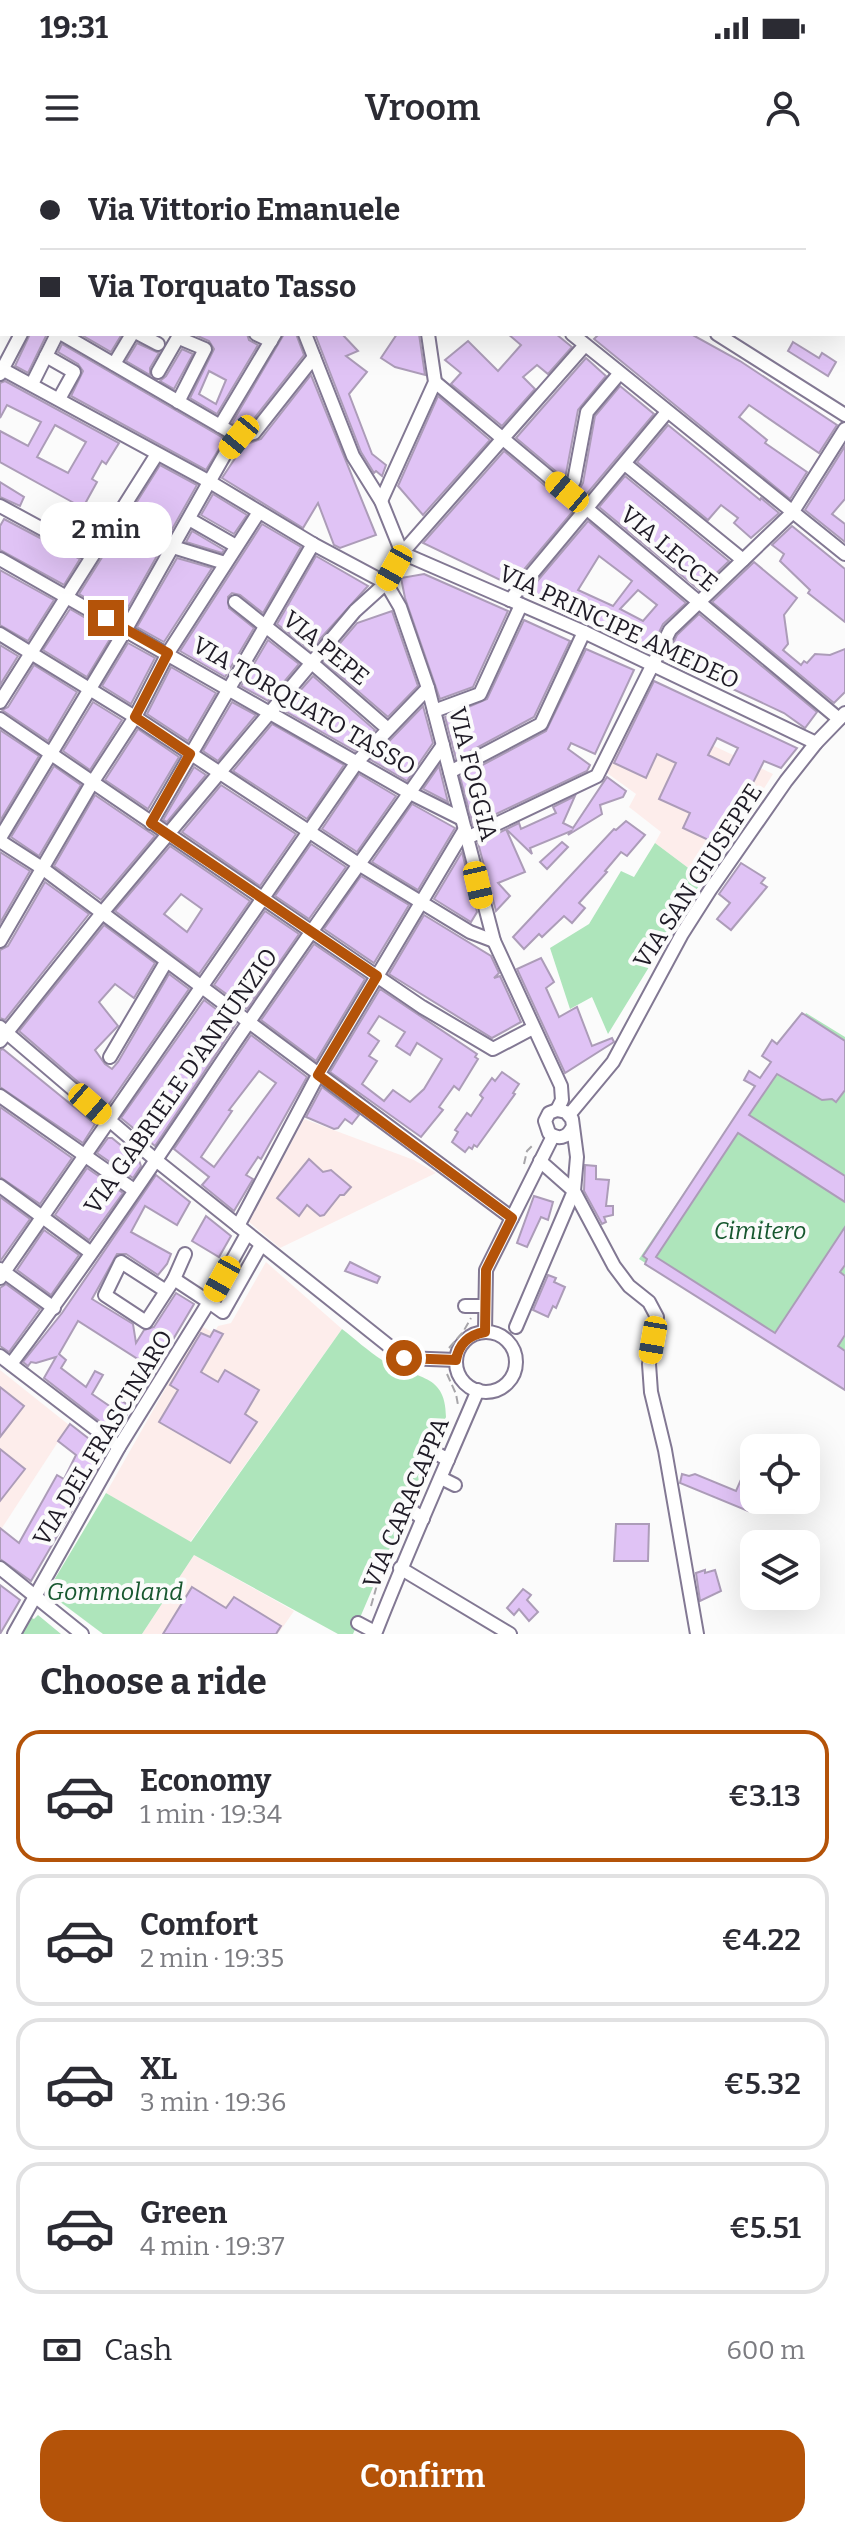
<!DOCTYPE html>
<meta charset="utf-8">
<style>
:root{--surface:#fff;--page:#f7f7f7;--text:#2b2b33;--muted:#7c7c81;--line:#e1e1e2;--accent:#b45309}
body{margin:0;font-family:Bitter,serif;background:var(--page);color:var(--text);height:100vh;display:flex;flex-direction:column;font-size:30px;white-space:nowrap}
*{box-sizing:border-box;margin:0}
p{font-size:26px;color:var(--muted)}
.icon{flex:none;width:44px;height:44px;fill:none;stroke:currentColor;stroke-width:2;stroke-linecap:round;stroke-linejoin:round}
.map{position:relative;height:1474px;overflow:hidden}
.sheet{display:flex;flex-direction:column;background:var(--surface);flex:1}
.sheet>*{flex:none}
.banner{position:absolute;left:0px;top:0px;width:846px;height:176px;box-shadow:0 8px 32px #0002;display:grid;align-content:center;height:176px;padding:0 40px;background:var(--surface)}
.tools{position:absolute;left:740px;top:1274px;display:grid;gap:16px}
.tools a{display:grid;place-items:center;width:80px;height:80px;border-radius:16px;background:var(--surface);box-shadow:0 8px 32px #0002;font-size:40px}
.end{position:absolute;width:36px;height:36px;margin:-18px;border:10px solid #b45309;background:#fff;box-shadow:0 0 0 4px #fff}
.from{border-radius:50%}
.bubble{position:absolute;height:56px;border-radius:24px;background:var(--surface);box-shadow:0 8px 32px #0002;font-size:26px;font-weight:600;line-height:56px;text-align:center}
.car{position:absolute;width:24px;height:48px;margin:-24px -12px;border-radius:10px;box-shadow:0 0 6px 2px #0007;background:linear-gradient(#f5c518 24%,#345 0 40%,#f5c518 0 76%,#345 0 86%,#f5c518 0)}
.banner b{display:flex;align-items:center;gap:28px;height:76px;font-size:30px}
.banner b+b{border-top:2px solid var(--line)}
.banner i{width:20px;height:20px;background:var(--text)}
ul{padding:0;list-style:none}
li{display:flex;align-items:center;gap:24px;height:132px;margin:0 16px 12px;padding:0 24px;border:4px solid var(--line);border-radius:24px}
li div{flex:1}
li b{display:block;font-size:30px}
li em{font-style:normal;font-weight:600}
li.on{border-color:var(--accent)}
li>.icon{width:72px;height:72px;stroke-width:1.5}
h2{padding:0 40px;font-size:36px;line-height:96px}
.pay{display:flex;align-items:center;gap:20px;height:88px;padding:0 40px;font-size:30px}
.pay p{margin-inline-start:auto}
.button{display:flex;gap:16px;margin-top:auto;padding:16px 40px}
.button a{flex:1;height:92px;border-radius:24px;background:var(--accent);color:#fff;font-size:32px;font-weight:600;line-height:92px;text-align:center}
.status{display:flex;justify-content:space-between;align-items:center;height:56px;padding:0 40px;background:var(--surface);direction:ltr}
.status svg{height:22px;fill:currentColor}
header{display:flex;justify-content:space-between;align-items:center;height:104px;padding:0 40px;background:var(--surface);font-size:36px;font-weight:600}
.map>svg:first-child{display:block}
.education{fill:#fdedeb}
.green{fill:#aee5bb}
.water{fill:#c3e5fe;stroke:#92a8bd;stroke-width:2}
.building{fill:#e0c3f5;stroke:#ac9cb8;stroke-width:2;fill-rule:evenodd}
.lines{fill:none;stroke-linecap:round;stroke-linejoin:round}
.minor-casing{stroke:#827893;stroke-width:16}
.path{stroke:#a7a5a9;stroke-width:2;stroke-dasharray:8 4;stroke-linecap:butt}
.minor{stroke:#fff;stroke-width:12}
.route{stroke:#b45309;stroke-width:10}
.labels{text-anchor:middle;stroke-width:8;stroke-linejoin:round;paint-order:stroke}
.street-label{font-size:24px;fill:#1f1b26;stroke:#fbfbfb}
.park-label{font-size:24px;font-style:italic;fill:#17572f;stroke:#fbfbfb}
</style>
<div class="status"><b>19:31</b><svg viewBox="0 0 49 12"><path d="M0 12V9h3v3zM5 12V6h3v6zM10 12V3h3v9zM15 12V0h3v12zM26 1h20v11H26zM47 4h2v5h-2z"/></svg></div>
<header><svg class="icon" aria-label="menu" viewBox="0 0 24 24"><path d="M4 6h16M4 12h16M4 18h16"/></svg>Vroom<svg class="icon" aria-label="person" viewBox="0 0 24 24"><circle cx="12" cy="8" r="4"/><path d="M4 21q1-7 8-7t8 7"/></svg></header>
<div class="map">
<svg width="845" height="1474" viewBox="0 0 845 1474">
<rect width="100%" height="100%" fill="#fbfbfb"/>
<g class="education">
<path d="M634,548L773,614L727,688L703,719L655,683L661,672L629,647L636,634L607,613Z"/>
<path d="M304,959L414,1000L436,1013L280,1088L249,1062Z"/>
<path d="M266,1102L342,1169L190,1382L106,1333L201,1166L214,1173L218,1166L231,1163Z"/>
<path d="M0,1210L69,1265L0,1371Z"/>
<path d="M194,1395L294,1451L278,1474H142Z"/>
</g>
<g class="green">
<path d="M655,683L703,719L608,874L592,837L570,849L550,788L589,764L621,711L634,717Z"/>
<path d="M806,853L845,877V1230L639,1099Z"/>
<path d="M342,1169C355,1179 368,1191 382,1200C412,1220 446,1210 446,1257L353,1474H338L194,1395L142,1474H103L47,1432L106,1333L191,1382Z"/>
<path d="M25,1455L34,1459L38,1455L61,1474H16Z"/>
</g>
<path class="water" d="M593,0H845V29L844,2Z"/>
<g class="building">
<path d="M30,174H47L28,213L15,206Z"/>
<path d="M80,174H122L111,192Z"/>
<path d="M193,174H247L249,180L258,185L217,254L190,238L214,189L209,181ZM209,211L226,220L216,244L199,234Z"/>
<path d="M284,174H296L304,195L249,265L240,267L232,263Z"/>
<path d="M315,174H342L358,191L346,196L367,212L349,234L372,294L386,305L382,316L376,311L374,313L361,292Z"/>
<path d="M397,174H419L425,215L395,207L381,198Z"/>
<path d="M508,174H556L572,187L548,214L537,205L523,217L535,229L502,266L451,224L461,213L445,200L468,181L498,211L521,185Z"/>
<path d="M599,174H691L740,201L837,265L819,293L749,245L739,257L767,280L765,283L807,312L790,339L594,179Z"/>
<path d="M793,182L819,198L822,193L836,202L828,216L788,191Z"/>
<path d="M137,183L159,193L150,208V215L126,201Z"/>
<path d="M62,184L225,279L206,310L71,236L83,211L78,204L58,192Z"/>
<path d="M182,189L193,194L174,229L160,221L166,216Z"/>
<path d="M586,198L606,216L578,250L565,319L516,278Z"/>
<path d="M311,215L376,375L340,388L334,385L318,343L303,368L222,318L244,285L261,279Z"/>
<path d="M5,221L119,283L106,304L102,301L92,319L97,322L86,342L107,356L89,384L59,368L74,343L0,302V271L28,286L41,262L7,245L0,258V223ZM55,265L86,282L68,313L37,297Z"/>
<path d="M620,226L654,254L585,336L579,330L583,323L595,256Z"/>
<path d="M438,236L490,280L423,355L398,326Z"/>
<path d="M668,265L760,340L761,338L779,353L751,378L734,363L738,358L721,345L708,360L637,302Z"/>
<path d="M845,286V339L832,354L845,364V382L805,350Z"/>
<path d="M504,291L574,350L511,425L423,383Z"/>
<path d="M160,305L197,325L122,458L79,434Z"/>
<path d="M625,316L729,401L699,430L599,347Z"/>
<path d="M0,322L24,337L20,346L0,337Z"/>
<path d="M213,334L247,355L234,374L201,355Z"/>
<path d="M4,359L80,399L64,425L0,390V366Z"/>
<path d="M588,361L686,443L663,464L650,491L528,432ZM599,396L632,421L613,446L578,430ZM638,430L657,445L643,461L620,449Z"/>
<path d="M262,364L301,387L263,453L240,435L232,433L228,437L229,448L254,468L225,517L180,491Z"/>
<path d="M792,366L845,409V462L808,433L810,430L780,401L784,394L772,385Z"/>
<path d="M192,371L224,390L222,393L186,382Z"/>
<path d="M316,396L368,426L310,490L277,464Z"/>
<path d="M177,398L212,408L164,482L137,467Z"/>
<path d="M754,402L797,438L784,455L788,484L783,490L801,505L804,501L807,503L815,494L830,495L845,489V532L834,543L712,442Z"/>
<path d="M0,410L54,440L28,481L0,465Z"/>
<path d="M424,414L508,451L473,527L440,539L405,438L401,418Z"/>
<path d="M70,449L113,474L87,517L43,490Z"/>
<path d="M392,451L418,526L388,557L324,502L357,463Z"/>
<path d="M699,454L817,552L805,568L784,553L666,498L677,475Z"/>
<path d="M524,460L570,481L534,557L456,599L445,557L487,539Z"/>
<path d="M268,480L299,504L268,541L241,526Z"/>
<path d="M128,483L155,498L131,544L102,526Z"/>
<path d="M0,485L18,496L0,525Z"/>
<path d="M586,489L634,510L595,594L571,583L568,589L590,605L587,611L473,665L460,617L546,571Z"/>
<path d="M34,505L77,532L48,581L2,550L8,547Z"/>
<path d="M171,507L216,533L188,581L147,554Z"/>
<path d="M313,516L375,570L355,591L283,550Z"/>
<path d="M654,521L797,588L781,608L764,601L721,686L683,668L690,653L659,639L676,603L657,594L646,618L614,603ZM717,578L738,588L729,605L708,595Z"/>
<path d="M93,542L122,560L90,610L63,591Z"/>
<path d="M232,542L256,555L218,601L203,591Z"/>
<path d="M423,546L433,583L407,621L371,600Z"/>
<path d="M272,564L344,605L307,659L233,611Z"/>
<path d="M138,569L179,597L148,649L105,620Z"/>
<path d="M0,570L39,596L0,661Z"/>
<path d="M54,606L81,625L39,696L11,677Z"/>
<path d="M439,606L448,642L423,629Z"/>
<path d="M194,607L206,615L167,662L163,660Z"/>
<path d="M359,614L396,636L357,692L322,669Z"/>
<path d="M607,617L626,631L623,637L600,645L602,654L568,675L571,671L530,688L532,694L506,669L525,712L498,723L510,736L496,751L478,683L519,663L521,669L556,653L553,647L575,636L563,663L573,668Z"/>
<path d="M221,625L296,674L260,726L182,672Z"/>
<path d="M95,635L155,676L101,740L54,706Z"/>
<path d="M412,644L455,668L418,730L372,702Z"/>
<path d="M626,661L645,675L627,696L621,692L605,711L607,712L579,743L585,748L572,763L564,756L542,777L539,774L524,789L513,777L614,669L616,670Z"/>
<path d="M562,682L568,687L547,709L540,702Z"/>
<path d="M311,684L346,707L309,759L275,736Z"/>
<path d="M170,686L250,741L199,814L115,751ZM181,734L202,749L187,772L164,754Z"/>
<path d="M0,692L30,711L0,763Z"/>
<path d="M462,692L477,752L471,762L434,739Z"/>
<path d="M741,703L765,718L761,723L767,727L731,770L717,759L730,743L719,734Z"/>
<path d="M361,716L409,745L374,803L324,769Z"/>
<path d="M45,722L89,754L5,860L0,858V790L8,786Z"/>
<path d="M265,751L299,774L247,849L214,825Z"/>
<path d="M424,755L491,796L499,813L494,818L500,816L521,862L492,878L389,814Z"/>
<path d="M104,765L155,803L134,838L115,824L99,842L118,866L95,890L105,904L112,909L118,902L169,814L189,829L107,947L19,871Z"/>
<path d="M314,784L365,819L316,901L261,860Z"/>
<path d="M541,798L554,822L546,828L559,857L577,847L592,886L612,878L614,882L565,913L517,809Z"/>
<path d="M380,829L477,894L475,897L478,899L459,930L454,926L439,947L443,950L421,977L330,912ZM379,856L405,872L396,886L410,895L417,883L442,899L424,929L410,942L393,930L384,941L362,924L377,901L369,896L379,881L368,873Z"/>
<path d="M204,840L236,864L155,986L121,958Z"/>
<path d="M802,853L845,881V930L836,942L832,939L822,940L777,914L749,955L845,1016V1042L738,973L656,1097L775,1173L845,1067V1105L840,1112L845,1116V1175L838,1186L845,1191V1230L645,1104L647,1099L643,1096L755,926L744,920L749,911L760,918L771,902L762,896L772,880L777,884Z"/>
<path d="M251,875L307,917L261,999L258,997L246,1015L253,1019L234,1051L202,1025L209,1017L174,989ZM259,911L276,923L214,1007L201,997L232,951L229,950Z"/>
<path d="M3,889L95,964L83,983L0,927V890Z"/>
<path d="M502,912L519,924L513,933L515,934L477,987L474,985L472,989L469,987L465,992L452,982L458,972L455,970L467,953L471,956L483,938L480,935L492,918L495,921Z"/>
<path d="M322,927L359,955L352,964L345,959L338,968L334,969L306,957Z"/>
<path d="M0,947L72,998L40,1044L0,1017Z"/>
<path d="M108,978H112L139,1000L141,1006L133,1018L97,993Z"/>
<path d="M309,999L323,1012L331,1010L351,1027L344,1035H340L324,1055L320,1056L307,1045L299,1056L277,1038Z"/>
<path d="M585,1005L596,1006V1019L609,1020L606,1046H613V1055L604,1057L606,1062L602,1064L584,1031Z"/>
<path d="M87,1008L123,1033L89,1080L55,1055Z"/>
<path d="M156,1015L190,1042L177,1065L145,1046L131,1072L171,1094L167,1104L158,1115L126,1094H117L92,1139L133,1164L136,1183L144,1170L154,1167L176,1133L194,1144L155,1210L78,1161L59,1194L66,1200L61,1208L86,1227L95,1211L103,1215L92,1234L111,1247L116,1237L131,1247L116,1274L44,1218L56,1197L36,1203L31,1202L28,1206L23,1202L62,1153Z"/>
<path d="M534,1036L553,1042L548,1060L541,1057L527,1087L517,1083Z"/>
<path d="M0,1037L30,1059L1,1100H0Z"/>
<path d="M206,1056L231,1076L219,1097L192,1081Z"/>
<path d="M44,1070L79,1095L51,1135L17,1110Z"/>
<path d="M350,1102L380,1117L377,1123L345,1111Z"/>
<path d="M548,1115L556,1118L554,1122L565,1127L556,1148L553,1146L548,1157L533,1150Z"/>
<path d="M6,1124L40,1149L9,1192L0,1186V1128Z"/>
<path d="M214,1170L223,1174L201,1212L218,1222L225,1210L259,1230L245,1254L257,1262L230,1303L159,1262L178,1230L170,1225L196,1181L201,1173L210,1177Z"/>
<path d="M0,1227L24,1246L0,1277Z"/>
<path d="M70,1264L106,1292L31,1421L0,1399V1368L19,1383L57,1315L64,1319L76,1295L58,1281Z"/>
<path d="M0,1289L25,1309L0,1341Z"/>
<path d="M754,1290V1337L748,1351L680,1323L682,1314L689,1316L695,1314L736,1331Z"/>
<path d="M616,1364H649L648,1401H614Z"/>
<path d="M705,1410V1413L715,1410L721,1431L700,1441L696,1413Z"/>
<path d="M0,1425L20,1440L0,1474Z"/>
<path d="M192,1427L226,1448L234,1437L281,1466L276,1474H163Z"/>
<path d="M523,1429L531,1435L527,1440L538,1452L529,1461L519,1449L514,1455L507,1448Z"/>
</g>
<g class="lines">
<defs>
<g id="minor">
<path d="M165,0L168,2"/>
<path d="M240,0L241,2"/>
<path d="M354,0L356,2"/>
<path d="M513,0L515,2"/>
<path d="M23,2L26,0"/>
<path d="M107,2L108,0"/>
<path d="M290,2L291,0"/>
<path d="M0,19L2,18"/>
<path d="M0,34L2,35"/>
<path d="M0,87L2,88"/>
<path d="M0,128L2,129"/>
<path d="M62,174L239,277"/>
<path d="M139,174L158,184"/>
<path d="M256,174L271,181"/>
<path d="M305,174L353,296L381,341L402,393"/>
<path d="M572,174L845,394"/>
<path d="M717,174L845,255"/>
<path d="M46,196L74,212L59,239"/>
<path d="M114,204L132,174"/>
<path d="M2,209L210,322L313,384L386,423L400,447L428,528L494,781L561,926L562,940L557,950"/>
<path d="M158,212L180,174"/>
<path d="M0,214L21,174"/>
<path d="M435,222L839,559"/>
<path d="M32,224L57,174"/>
<path d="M178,242L205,189L179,178"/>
<path d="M220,266L275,174"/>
<path d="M239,277L254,273L314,197"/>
<path d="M625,304L743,400"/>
<path d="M567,332L574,321L587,252L619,214"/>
<path d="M381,341L435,222L428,174"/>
<path d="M0,346L92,396"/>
<path d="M189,359L236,386"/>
<path d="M173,387L225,403"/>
<path d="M402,393L584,472L816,583"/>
<path d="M0,399L410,633L462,659"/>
<path d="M510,440L667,252"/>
<path d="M235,442L313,504L388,569"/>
<path d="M0,474L135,557L360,705L470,772L494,781"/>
<path d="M0,542L157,294"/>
<path d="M434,551L480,534L521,445"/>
<path d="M0,559L422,847L493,889L533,868"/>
<path d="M450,612L541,564L584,472"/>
<path d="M151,663L313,384"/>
<path d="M0,678L126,469L225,294L239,277"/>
<path d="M467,678L597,616L670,470L792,353L845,269"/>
<path d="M0,681L42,708L512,1058"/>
<path d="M0,781L92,623L135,557L168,493L259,352"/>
<path d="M0,867L157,1001L404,1198L456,1200"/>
<path d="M0,881L102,753L355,451L386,423L402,393L585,185"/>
<path d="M110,897L166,802"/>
<path d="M0,936L134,1030"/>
<path d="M569,955L613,902L682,774L710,730L786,621L816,583L845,553"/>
<path d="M572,968C567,978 558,980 549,973L545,961L549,953L557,950L566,952L572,959L577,997L574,1031L614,1106L629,1126L649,1142L657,1157L649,1204L651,1232L665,1290L697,1474"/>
<path d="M0,1026L90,1092"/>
<path d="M238,1066L318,915L465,669"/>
<path d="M247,1074L209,1142L223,1152L261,1085"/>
<path d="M0,1109L54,1148"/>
<path d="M0,1118L357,602L428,528"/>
<path d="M166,1131L121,1102L105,1135L146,1162L174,1119L185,1094"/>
<path d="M465,1146H485"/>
<path d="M516,1167L574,1031L540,1001"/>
<path d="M485,1172L486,1110L553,976"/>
<circle cx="486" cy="1202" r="30"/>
<path d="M0,1196L119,1287"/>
<path d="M11,1204C78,1115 141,1023 203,930C280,813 363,700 443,585"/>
<path d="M431,1290L448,1300"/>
<path d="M441,1318L455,1325"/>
<path d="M407,1347L423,1359"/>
<path d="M0,1408L82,1474"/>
<path d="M400,1408L510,1474"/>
<path d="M358,1463L375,1472"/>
<path d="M14,1474L119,1287L209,1142L174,1119"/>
<path d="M375,1474C407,1392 443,1312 478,1230"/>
</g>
</defs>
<use href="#minor" class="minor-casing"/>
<g class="path">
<path d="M628,2L630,0"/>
<path d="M844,36H845"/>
<path d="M844,124L845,122"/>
<path d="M524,1004L527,991L533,985"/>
<path d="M449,1188L463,1172L471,1158"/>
<path d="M447,1214L456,1234L458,1245"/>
<path d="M371,1446L377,1425L404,1363"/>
</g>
<use href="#minor" class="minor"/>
</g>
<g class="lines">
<path class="route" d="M106,458L168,493L135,557L190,594L151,663L377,816L318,915L512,1058L486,1110L485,1172C468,1175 459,1184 456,1200L404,1198"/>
</g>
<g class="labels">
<g class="street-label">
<text transform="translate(669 389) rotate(40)" y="8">VIA LECCE</text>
<text transform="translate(619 467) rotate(25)" y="8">VIA PRINCIPE AMEDEO</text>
<text transform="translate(326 488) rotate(39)" y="8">VIA PEPE</text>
<text transform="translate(304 546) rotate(30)" y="8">VIA TORQUATO TASSO</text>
<text transform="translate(473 614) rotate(76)" y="8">VIA FOGGIA</text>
<text transform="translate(698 716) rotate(-57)" y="8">VIA SAN GIUSEPPE</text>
<text transform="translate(181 921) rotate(-55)" y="8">VIA GABRIELE D'ANNUNZIO</text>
<text transform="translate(103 1278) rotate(-59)" y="8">VIA DEL FRASCINARO</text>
<text transform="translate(406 1343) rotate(-67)" y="8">VIA CARACAPPA</text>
</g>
<g class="park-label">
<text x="760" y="1079">Cimitero</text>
<text x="115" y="1440">Gommoland</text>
</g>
</g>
</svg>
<div class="tools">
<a><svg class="icon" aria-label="locate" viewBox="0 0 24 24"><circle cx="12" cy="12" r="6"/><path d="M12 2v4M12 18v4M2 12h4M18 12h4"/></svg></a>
<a><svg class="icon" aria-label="layers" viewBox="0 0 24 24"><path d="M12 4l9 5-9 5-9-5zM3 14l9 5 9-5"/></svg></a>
</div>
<i class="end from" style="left:404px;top:1198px"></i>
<i class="end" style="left:106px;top:458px"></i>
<div class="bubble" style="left:40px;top:342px;width:132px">2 min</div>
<i class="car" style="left:239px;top:277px;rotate:219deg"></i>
<i class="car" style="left:567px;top:332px;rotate:310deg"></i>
<i class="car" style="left:394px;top:408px;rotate:209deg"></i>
<i class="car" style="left:478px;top:725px;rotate:167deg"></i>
<i class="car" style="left:90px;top:944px;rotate:131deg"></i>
<i class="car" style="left:222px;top:1119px;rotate:209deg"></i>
<i class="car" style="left:653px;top:1180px;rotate:190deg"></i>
<div class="banner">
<b><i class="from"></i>Via Vittorio Emanuele</b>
<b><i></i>Via Torquato Tasso</b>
</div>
</div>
<section class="sheet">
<h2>Choose a ride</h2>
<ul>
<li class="on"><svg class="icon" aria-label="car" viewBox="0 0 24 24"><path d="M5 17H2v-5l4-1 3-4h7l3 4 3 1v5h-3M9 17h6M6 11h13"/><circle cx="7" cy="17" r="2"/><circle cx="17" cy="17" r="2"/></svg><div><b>Economy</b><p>1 min · 19:34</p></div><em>€3.13</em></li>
<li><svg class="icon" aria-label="car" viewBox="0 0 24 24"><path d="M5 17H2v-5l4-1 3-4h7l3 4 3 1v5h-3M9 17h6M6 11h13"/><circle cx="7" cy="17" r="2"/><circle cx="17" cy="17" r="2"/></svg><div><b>Comfort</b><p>2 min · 19:35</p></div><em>€4.22</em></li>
<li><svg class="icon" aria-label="car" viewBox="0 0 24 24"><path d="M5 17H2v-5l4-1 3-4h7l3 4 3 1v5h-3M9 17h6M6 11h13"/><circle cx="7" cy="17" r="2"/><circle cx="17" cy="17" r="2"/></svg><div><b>XL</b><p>3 min · 19:36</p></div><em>€5.32</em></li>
<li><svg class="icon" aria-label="car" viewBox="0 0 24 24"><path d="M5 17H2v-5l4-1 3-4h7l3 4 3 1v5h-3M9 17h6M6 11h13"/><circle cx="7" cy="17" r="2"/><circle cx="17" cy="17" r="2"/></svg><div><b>Green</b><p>4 min · 19:37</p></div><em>€5.51</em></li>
</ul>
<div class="pay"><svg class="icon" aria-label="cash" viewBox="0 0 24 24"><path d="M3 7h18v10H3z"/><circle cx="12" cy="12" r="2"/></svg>Cash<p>600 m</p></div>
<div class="button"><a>Confirm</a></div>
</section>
